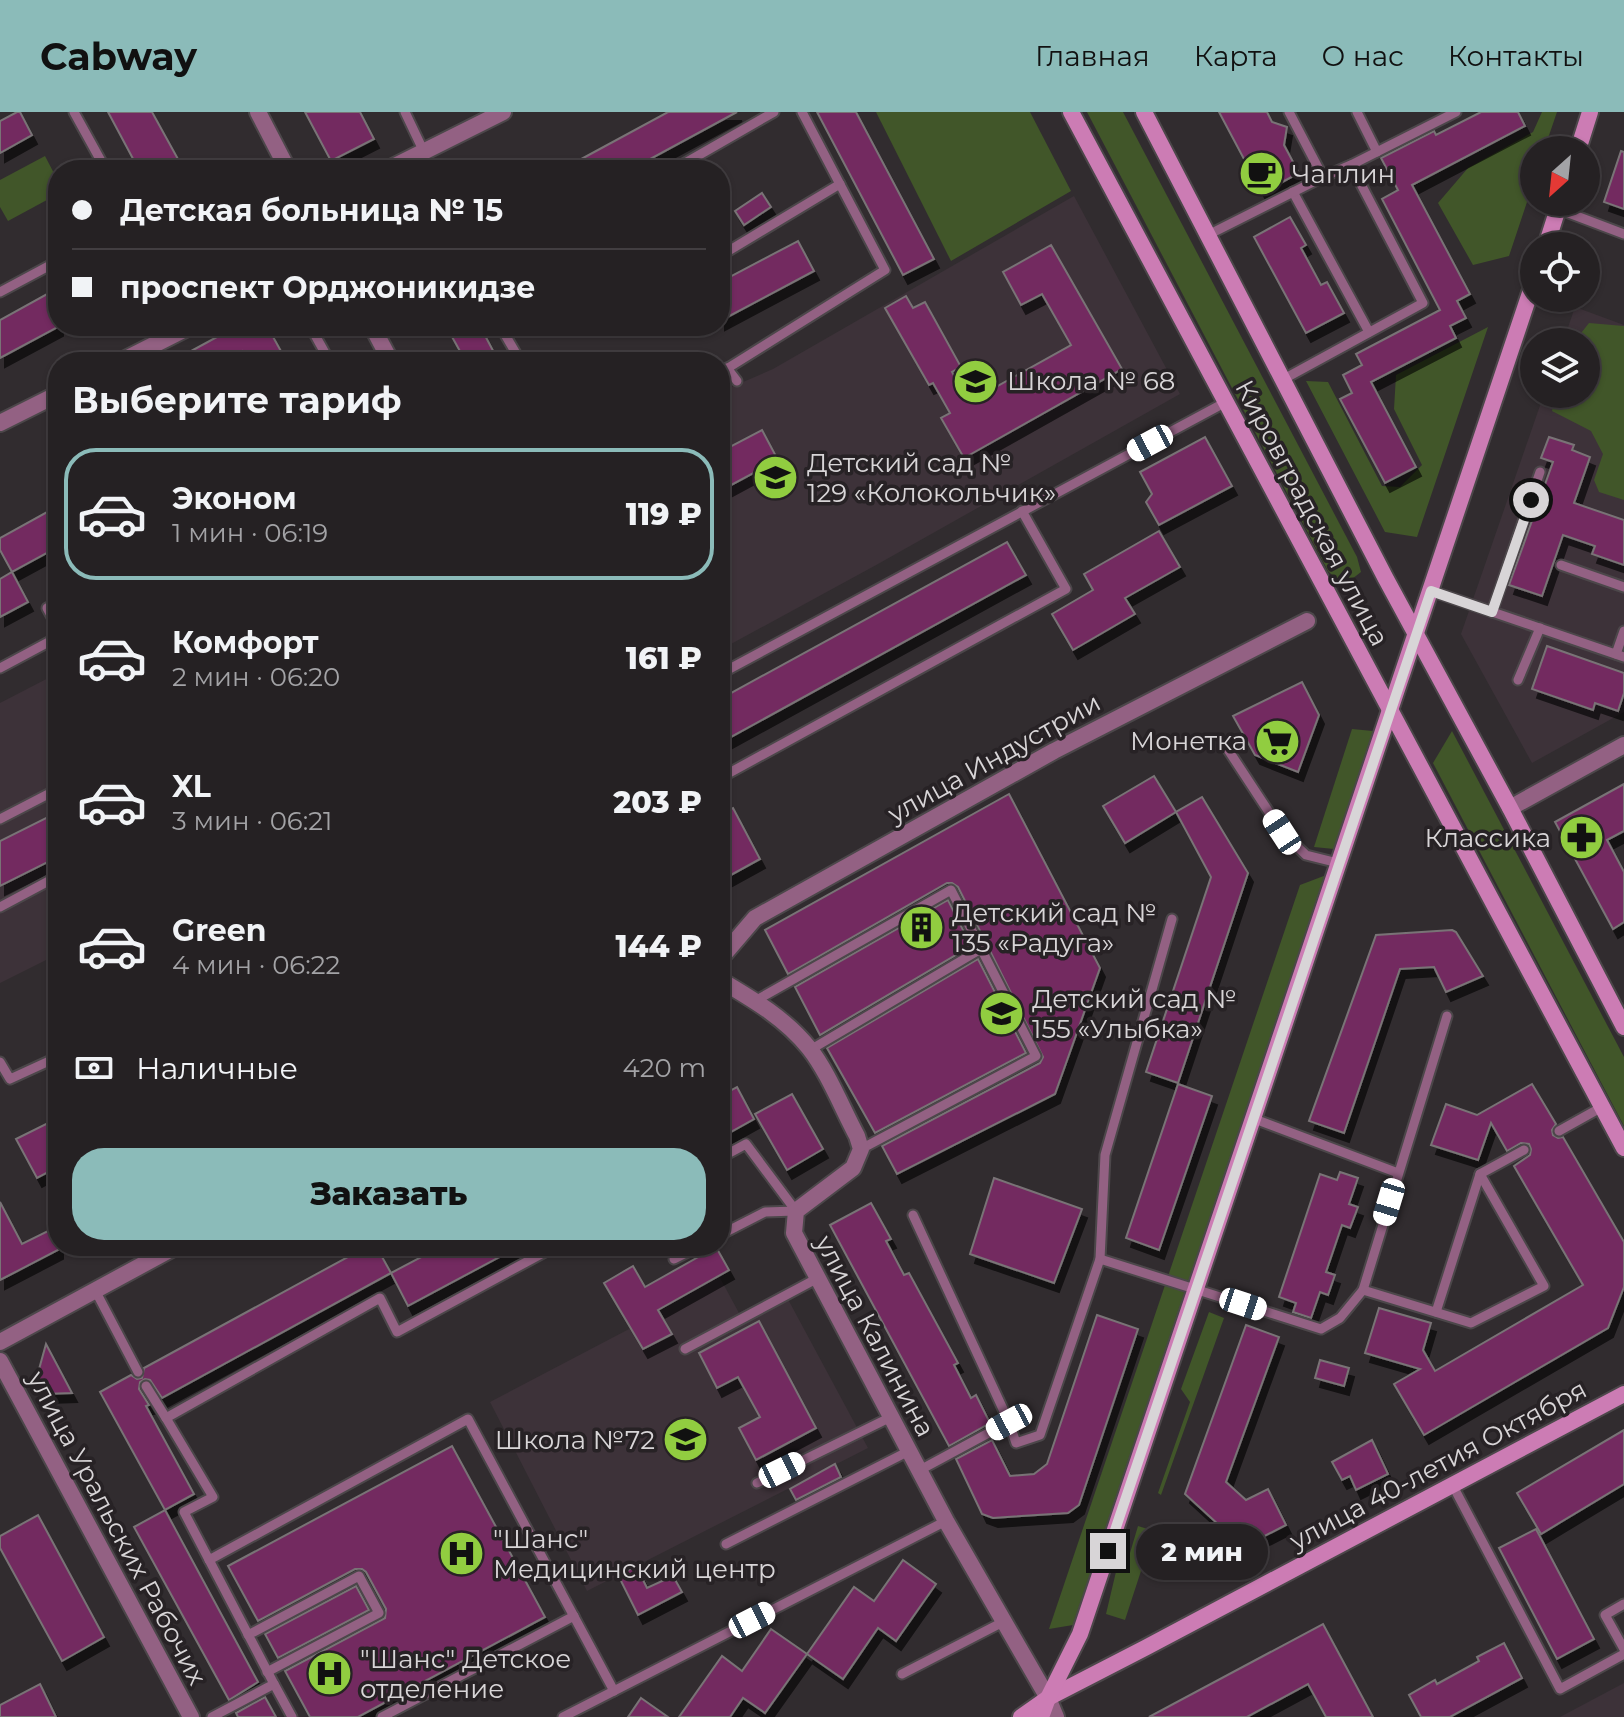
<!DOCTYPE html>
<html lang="ru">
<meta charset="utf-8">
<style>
:root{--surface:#252123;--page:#2d292b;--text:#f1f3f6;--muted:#a3a3a6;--line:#423e41;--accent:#8bbbb9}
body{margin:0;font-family:Montserrat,sans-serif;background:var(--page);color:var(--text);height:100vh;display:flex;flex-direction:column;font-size:30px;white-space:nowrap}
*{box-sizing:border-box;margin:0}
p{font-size:26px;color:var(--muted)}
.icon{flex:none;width:44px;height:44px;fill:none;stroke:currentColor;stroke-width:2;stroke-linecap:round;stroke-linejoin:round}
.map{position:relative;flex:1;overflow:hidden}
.side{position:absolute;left:48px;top:240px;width:682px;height:904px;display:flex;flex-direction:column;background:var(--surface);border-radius:32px;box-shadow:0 2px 6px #0004,0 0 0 2px var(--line)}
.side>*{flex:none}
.banner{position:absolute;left:48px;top:48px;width:682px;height:176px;border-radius:32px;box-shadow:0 2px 6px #0004,0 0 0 2px var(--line);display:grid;align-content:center;height:176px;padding:0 24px;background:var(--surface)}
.needle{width:52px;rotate:207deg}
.buttons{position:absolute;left:1520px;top:24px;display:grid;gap:16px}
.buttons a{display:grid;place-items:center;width:80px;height:80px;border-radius:50%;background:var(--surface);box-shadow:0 2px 6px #0004,0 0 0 2px var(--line);font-size:40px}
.end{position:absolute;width:36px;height:36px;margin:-18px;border:10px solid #d8d5d7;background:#111;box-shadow:0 0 0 4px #111}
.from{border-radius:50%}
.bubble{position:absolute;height:56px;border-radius:28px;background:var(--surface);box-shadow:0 2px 6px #0004,0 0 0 2px var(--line);font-size:26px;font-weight:800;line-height:56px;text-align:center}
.car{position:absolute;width:24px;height:48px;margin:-24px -12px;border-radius:10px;box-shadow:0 0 6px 2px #0007;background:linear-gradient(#fff 24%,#345 0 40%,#fff 0 76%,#345 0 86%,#fff 0)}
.banner b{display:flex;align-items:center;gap:28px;height:76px;font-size:30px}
.banner b+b{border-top:2px solid var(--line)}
.banner i{width:20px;height:20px;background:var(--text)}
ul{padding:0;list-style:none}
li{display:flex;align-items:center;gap:24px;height:132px;margin:0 16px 12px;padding:0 8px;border:4px solid transparent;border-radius:32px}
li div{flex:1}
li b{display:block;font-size:30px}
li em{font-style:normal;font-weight:800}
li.on{border-color:var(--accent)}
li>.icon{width:72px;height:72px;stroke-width:1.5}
h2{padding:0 24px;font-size:36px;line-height:96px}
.pay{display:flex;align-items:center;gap:20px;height:88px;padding:0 24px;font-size:30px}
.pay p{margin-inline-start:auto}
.button{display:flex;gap:16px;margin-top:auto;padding:16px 24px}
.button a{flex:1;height:92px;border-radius:32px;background:var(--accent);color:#111;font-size:32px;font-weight:800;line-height:92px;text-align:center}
header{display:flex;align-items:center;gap:48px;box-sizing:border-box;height:112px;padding:0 40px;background:var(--accent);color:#111}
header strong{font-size:38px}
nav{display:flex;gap:44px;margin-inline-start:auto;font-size:28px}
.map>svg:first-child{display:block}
.built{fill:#3d3239}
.green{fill:#415629}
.building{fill:#732c60;stroke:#797376;stroke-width:2;filter:url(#shadow)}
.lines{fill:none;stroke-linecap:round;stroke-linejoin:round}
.lane-casing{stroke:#4c474a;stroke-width:13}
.street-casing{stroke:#4c474a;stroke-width:20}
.secondary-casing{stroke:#4c474a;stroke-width:20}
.lane{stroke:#936183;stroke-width:9}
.street{stroke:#936183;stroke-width:16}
.secondary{stroke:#cc7cb4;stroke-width:16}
.route{stroke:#d8d5d7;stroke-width:10}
.labels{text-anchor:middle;stroke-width:7;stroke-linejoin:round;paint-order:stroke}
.poi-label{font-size:26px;fill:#d8d5d7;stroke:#272225;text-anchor:start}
.street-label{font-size:26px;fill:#d8d5d7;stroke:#272225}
</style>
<header>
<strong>Cabway</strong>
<nav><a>Главная</a><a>Карта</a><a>О нас</a><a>Контакты</a></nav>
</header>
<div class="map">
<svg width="1624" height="1605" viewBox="0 0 1624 1605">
<defs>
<filter id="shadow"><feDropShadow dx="5" dy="9" stdDeviation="0" flood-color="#0009"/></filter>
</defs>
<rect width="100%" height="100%" fill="#312c2f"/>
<g class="built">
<path d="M1074,84L1180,282L878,452L720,538V280L773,257Z"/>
<path d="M1575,195L1624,213V600L1532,651L1461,522L1544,282H1586V230H1563Z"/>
<path d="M58,561V842L0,871V591Z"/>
<path d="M719,1164L739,1201L783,1178L868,1336L587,1479L490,1290L631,1216L671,1221L658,1198Z"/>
<path d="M1624,1571V1605H1560Z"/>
</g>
<g class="green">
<path d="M876,0H1030L1071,79L951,149Z"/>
<path d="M1087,0H1123L1357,445L1361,460L1352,467L1340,471L1328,459Z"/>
<path d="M1542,0H1557L1544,38H1534V69L1509,144L1473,153L1438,91L1468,56L1533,20Z"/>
<path d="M45,44L58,69V82L8,109L0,95V68Z"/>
<path d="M1589,211L1624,214V388L1599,380L1594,368L1603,342L1591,319L1552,299L1555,282H1586V230H1574Z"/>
<path d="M1488,215L1417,425L1385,420L1306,269L1328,270L1382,374L1400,375L1422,353L1394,297L1396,263Z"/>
<path d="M1352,617L1373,619L1334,737L1314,735Z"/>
<path d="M1452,619L1624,945V1014L1433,651Z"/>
<path d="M1329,762L1073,1513L1049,1517L1300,773Z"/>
<path d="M1209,1200L1224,1206L1161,1383L1158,1381L1190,1290L1181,1277Z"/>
<path d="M1138,1414L1154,1419L1125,1508L1106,1502L1119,1447L1130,1441Z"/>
</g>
<g class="building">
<path d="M17,0H20L32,23L0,41V9Z"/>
<path d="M108,0H152L184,58H139Z"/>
<path d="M305,0H360L374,27L331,49Z"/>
<path d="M668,0H737L630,58H561Z"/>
<path d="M817,0H856L934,147L903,163Z"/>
<path d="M1219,0H1267L1272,10L1287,15L1284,33L1299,61L1262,81Z"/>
<path d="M1481,0H1518L1525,14L1412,73L1470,182L1457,189L1466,206L1450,214L1456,226L1371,270L1416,355L1385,371L1340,287L1352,281L1343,263L1362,253L1356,242L1440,198L1382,87L1398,78L1381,46L1434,19L1436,23Z"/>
<path d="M1621,39L1624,40V97L1604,90Z"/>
<path d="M762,81L771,95L744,113L735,99Z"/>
<path d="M1290,105L1306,133L1301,136L1321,173L1327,170L1344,201L1306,221L1254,125Z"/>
<path d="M798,129L814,159L720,209V170Z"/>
<path d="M1051,133L1122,257L964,346L941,306L950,301L933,271L929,273L885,196L906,184L913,196L925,190L961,255L952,260L969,290L1071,233L1042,182L1021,193L1003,160Z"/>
<path d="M58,176V215L0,246V208Z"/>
<path d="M237,214H267L287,250H248L242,239L222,250H171Z"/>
<path d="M446,214H480L499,250H466Z"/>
<path d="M762,318L778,348L720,379V340Z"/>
<path d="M1205,325L1232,374L1159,413L1146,390L1152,382L1140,360Z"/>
<path d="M1549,325L1574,333L1572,338L1590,345L1574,391L1624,408V453L1592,442L1595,434L1563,423L1542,484L1509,473L1553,350L1541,346Z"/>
<path d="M58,394V435L12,460L0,438V426Z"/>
<path d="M1159,419L1180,455L1125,486L1135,502L1073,538L1052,502L1093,478L1084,462Z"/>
<path d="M1007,430L1026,463L720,631V587Z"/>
<path d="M12,460L28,490L0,505V467Z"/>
<path d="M1547,534L1624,561V581L1618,599L1595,591L1593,598L1532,577Z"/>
<path d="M1302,570L1319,603L1298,660L1255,643L1233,604Z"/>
<path d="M1154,664L1176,700L1125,731L1103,694Z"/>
<path d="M1624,672V719L1607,728L1624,760V810L1613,817L1555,710Z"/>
<path d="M1009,682L1100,856L1055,982L897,1062L882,1034L1040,951L1043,945L958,775L952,771H947L788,862L765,818Z"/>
<path d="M1202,685L1248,761L1178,971L1146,960L1211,765L1176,700Z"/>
<path d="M733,696L760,747L720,769V703Z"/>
<path d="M58,700V745L0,774V729Z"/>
<path d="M948,788L971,834L820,923L795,875Z"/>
<path d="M1452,818L1456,820L1483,864L1446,880L1434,855L1400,857L1344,1021L1309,1009L1376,823Z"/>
<path d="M978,847L1026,941L875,1021L827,936Z"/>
<path d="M1178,972L1212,984L1159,1138L1126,1126Z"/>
<path d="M1532,972L1556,1012L1552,1018L1553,1023L1558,1026L1563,1025L1624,1130V1175L1608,1216L1424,1323L1394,1272L1420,1257L1365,1241L1379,1196L1431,1211L1423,1238L1435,1259L1583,1173L1514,1054L1530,1043L1531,1037L1529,1032L1521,1031L1507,1039L1491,1011L1478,1048L1431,1033L1446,992L1477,1003Z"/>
<path d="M737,975L754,1007L720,1026V984Z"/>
<path d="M792,982L823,1037L787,1058L755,1002Z"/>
<path d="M58,1006V1055L37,1066L16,1027Z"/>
<path d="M1340,1060L1358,1066L1349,1092L1358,1095L1350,1116L1342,1113L1326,1160L1335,1163L1328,1183L1320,1180L1311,1206L1293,1200L1296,1191L1279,1185L1320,1062L1337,1068Z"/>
<path d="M994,1066L1082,1097L1054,1171L970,1142Z"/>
<path d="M0,1090L22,1132L58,1114V1138L0,1168Z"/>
<path d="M871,1091L891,1127L886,1129L904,1163L909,1161L958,1251L954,1253L971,1286L976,1283L990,1311L949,1334L830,1113Z"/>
<path d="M368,1134H376L391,1161L162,1286L150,1268L145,1267L140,1270L139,1277L149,1293L146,1294L194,1382L165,1398L100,1280L131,1263L137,1267L142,1266L144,1256Z"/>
<path d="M442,1134H520L408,1194L391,1161Z"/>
<path d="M716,1135L729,1158L658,1198L672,1222L643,1237L604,1171L633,1154L645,1175Z"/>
<path d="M1097,1203L1138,1217L1079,1393L1068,1401L993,1406L982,1402L956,1347L992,1328L1010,1364L1034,1362L1047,1352Z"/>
<path d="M759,1209L816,1316L756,1348L739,1316L760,1305L738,1265L717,1276L699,1241Z"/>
<path d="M1246,1213L1279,1225L1226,1370L1246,1388L1268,1377L1286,1413L1243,1435L1185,1382Z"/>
<path d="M46,1232L72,1281L44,1282L36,1268Z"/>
<path d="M1320,1248L1349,1256L1344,1274L1315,1266Z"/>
<path d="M1624,1318V1372L1541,1422L1517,1381Z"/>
<path d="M1372,1328L1388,1362L1356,1378L1350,1364L1342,1368L1332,1350Z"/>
<path d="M452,1334L545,1505L358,1605H310L285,1559L385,1506L386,1497L366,1460L362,1457H355L258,1509L228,1454Z"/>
<path d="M835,1352L841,1365L796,1388L790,1377Z"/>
<path d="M165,1398L258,1570L229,1588L134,1415Z"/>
<path d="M38,1403L104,1525L62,1549L0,1436V1424Z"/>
<path d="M1536,1417L1594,1527L1557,1547L1499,1436Z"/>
<path d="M903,1448L936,1472L896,1529L878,1516L843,1567L807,1542L854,1475L874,1489Z"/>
<path d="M636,1454L647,1476L673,1464L682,1480L638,1503L618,1463Z"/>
<path d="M356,1474L369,1498L278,1546L265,1522Z"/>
<path d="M1323,1512L1373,1605H1326L1308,1572L1247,1605H1149Z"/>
<path d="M771,1517L807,1542L765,1601L743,1586L730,1605H679L722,1544L742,1559Z"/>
<path d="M1504,1531L1522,1566L1450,1605H1421L1409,1583L1435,1568L1437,1572L1479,1549L1477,1545Z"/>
<path d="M40,1572L56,1605H0V1593Z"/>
<path d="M265,1585L276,1605H238L236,1601Z"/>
<path d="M641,1586L668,1605H628Z"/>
</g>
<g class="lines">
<defs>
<g id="lane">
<path d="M74,0L106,58"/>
<path d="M405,0L424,40"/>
<path d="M1357,0L1377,40"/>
<path d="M673,58L774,0"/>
<path d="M1323,65L1351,53"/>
<path d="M1293,80L1369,220"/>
<path d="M1558,97L1624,122"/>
<path d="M1208,123L1323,65L1289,0"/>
<path d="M720,144L840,72"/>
<path d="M0,180L58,149"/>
<path d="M310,214L330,250"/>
<path d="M500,214L521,250"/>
<path d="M727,256L737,269"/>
<path d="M720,261L885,158L802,0"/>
<path d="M1282,268L1423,191L1351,53L1456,0"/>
<path d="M1561,453L1624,475"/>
<path d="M1431,479L1624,545"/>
<path d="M58,490L47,496L58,516"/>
<path d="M1492,500L1540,360"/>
<path d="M1616,542L1624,519"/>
<path d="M0,556L58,525"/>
<path d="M720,562L1226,290"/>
<path d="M1518,568L1540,516"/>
<path d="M1223,630L1282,720L1306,743L1338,751"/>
<path d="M720,666L1066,477L1022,399"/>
<path d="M0,707L58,677"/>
<path d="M0,795L58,764"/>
<path d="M755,889L951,778L1036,944L861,1037"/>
<path d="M810,938L981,837"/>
<path d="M0,950L10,967L58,945"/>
<path d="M1252,1006L1398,1061"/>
<path d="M1559,1019L1602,995"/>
<path d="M720,1046L746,1032L796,1099"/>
<path d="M913,1103L1009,1310"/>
<path d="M720,1123L765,1100L796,1099"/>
<path d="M674,1147L700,1134"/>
<path d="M1100,1147L1321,1217L1340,1206L1363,1178L1447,904"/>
<path d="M95,1178L138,1260"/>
<path d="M1363,1178L1471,1211L1544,1174L1480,1062"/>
<path d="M1436,1200L1480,1062L1524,1038"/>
<path d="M685,1237L818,1166"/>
<path d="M146,1274L166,1306"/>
<path d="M920,1358L1009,1310L1016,1331L1040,1323L1100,1147L1105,1043L1172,807"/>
<path d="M757,1371L891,1305"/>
<path d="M1452,1372L1560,1577L1624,1542"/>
<path d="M726,1432L909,1339"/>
<path d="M209,1448L468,1307L614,1579"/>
<path d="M1624,1492L1605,1503L1624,1537"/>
<path d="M248,1523L359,1464L379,1501L267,1560"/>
<path d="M902,1562L1003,1510"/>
<path d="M274,1572L292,1605"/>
<path d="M212,1605L274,1572L184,1400L213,1385L166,1306L380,1186L397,1220L556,1134"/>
<path d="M382,1605L574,1504"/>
<path d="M563,1605L946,1409"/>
</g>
<g id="street">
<path d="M258,0L288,58"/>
<path d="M387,58L503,0"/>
<path d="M372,214L391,250"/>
<path d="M120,250L191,214"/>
<path d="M0,311L58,282"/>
<path d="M1510,696L1624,633"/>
<path d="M720,847L755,806L1054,639L1307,509"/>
<path d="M720,868C752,887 785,906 809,936C828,960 842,996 857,1024L861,1037L853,1056L796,1099L794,1121L946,1409L1048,1586L1056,1605"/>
<path d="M0,1230L177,1134"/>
<path d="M0,1249L191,1605"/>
</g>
<g id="secondary">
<path d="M1071,0L1624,1036"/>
<path d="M1144,0L1386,467L1510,696L1624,915"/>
<path d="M1578,38L1590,0"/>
<path d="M1546,134L1560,90"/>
<path d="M1021,1605L1048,1586L1145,1536L1624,1282"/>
<path d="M1041,1605L1048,1586L1080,1522L1534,169"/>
</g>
</defs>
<use href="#lane" class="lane-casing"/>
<use href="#street" class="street-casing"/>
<use href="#secondary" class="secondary-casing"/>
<use href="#lane" class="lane"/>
<use href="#street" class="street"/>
<use href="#secondary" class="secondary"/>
</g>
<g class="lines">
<path class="route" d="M1108,1439L1431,479L1492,500L1531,388"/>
</g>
<defs>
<symbol id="cafe-disc" viewBox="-11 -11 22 22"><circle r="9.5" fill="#91cd40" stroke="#272225"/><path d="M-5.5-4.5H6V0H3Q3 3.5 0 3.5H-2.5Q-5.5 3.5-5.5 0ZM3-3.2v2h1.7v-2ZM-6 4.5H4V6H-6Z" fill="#111"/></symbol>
<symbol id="school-disc" viewBox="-11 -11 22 22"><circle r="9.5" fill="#91cd40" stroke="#272225"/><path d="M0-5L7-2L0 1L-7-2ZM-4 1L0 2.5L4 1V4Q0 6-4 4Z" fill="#111"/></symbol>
<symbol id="supermarket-disc" viewBox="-11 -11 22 22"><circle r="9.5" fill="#91cd40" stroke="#272225"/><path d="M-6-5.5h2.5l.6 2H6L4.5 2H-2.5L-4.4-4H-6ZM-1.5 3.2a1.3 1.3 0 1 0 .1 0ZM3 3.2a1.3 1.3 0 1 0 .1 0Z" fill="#111"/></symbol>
<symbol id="pharmacy-disc" viewBox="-11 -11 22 22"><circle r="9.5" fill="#91cd40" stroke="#272225"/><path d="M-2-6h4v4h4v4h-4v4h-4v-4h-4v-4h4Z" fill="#111"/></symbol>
<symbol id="building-disc" viewBox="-11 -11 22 22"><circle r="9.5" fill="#91cd40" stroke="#272225"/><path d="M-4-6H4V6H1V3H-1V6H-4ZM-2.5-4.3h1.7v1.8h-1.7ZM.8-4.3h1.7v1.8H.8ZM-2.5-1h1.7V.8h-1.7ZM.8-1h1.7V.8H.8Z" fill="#111"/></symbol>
<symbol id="hospital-disc" viewBox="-11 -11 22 22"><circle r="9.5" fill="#91cd40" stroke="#272225"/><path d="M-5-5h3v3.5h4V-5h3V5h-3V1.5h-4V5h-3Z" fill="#111"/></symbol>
</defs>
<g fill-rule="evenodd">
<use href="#cafe-disc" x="1236" y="36" width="51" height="51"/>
<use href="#school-disc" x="950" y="244" width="51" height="51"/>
<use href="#school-disc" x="750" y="340" width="51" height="51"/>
<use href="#supermarket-disc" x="1252" y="604" width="51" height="51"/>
<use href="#pharmacy-disc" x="1556" y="700" width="51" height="51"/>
<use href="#building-disc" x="896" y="790" width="51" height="51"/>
<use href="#school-disc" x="976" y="876" width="51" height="51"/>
<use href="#school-disc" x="660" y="1302" width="51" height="51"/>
<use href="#hospital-disc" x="436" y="1416" width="51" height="51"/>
<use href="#hospital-disc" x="304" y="1536" width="51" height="51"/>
</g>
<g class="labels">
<g class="poi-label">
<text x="1292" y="71">Чаплин</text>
<text x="1007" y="278">Школа № 68</text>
<text x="807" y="360">Детский сад №<tspan x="807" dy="30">129 «Колокольчик»</tspan></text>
<text x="1247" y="638" text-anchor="end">Монетка</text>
<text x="1551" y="735" text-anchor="end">Классика</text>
<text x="952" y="810">Детский сад №<tspan x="952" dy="30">135 «Радуга»</tspan></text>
<text x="1032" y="896">Детский сад №<tspan x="1032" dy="30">155 «Улыбка»</tspan></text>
<text x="655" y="1337" text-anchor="end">Школа №72</text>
<text x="493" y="1436">"Шанс"<tspan x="493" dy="30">Медицинский центр</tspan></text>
<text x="360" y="1556">"Шанс" Детское<tspan x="360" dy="30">отделение</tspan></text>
</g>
<g class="street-label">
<text transform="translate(1312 401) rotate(62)" y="9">Кировградская улица</text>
<text transform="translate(994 646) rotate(-29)" y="9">улица Индустрии</text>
<text transform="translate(875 1224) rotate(62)" y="9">улица Калинина</text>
<text transform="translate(1438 1353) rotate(-28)" y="9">улица 40-летия Октября</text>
<text transform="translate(117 1416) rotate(62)" y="9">улица Уральских Рабочих</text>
</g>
</g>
</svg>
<div class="buttons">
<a><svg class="needle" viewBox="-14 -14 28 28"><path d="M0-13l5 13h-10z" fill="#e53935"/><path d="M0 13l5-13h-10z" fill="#a3a3a6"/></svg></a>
<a><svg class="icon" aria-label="locate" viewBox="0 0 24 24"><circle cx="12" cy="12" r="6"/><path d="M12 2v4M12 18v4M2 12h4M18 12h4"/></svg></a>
<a><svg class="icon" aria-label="layers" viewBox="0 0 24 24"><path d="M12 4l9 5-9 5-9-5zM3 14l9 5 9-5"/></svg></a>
</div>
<i class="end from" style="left:1531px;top:388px"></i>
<i class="end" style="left:1108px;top:1439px"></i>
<div class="bubble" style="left:1136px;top:1412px;width:132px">2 мин</div>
<i class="car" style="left:1150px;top:331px;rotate:242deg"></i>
<i class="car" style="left:1282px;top:720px;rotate:327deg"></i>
<i class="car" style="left:1389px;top:1090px;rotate:197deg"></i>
<i class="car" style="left:1243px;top:1192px;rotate:108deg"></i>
<i class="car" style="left:1009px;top:1310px;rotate:242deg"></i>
<i class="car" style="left:782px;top:1358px;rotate:64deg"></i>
<i class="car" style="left:752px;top:1508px;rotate:63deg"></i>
<div class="banner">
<b><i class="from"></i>Детская больница № 15</b>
<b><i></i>проспект Орджоникидзе</b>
</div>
<section class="side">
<h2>Выберите тариф</h2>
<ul>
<li class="on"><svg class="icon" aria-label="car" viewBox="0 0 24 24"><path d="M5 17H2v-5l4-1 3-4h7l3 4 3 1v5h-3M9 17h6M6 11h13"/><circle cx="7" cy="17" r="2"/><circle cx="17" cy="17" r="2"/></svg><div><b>Эконом</b><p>1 мин · 06:19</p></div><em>119 ₽</em></li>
<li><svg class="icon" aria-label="car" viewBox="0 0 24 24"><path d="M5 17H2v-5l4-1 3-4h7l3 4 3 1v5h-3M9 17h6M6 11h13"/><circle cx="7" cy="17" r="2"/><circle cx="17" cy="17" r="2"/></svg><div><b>Комфорт</b><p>2 мин · 06:20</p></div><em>161 ₽</em></li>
<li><svg class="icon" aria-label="car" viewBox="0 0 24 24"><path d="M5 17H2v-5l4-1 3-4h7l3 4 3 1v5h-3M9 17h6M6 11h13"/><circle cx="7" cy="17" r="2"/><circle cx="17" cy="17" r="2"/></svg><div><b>XL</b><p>3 мин · 06:21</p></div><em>203 ₽</em></li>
<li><svg class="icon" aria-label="car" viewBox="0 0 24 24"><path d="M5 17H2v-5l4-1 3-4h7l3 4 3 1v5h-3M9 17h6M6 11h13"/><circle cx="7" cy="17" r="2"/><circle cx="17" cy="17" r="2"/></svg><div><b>Green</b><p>4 мин · 06:22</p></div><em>144 ₽</em></li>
</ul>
<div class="pay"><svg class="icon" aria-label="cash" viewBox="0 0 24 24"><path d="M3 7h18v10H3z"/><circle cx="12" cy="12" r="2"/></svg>Наличные<p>420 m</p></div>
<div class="button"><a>Заказать</a></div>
</section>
</div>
